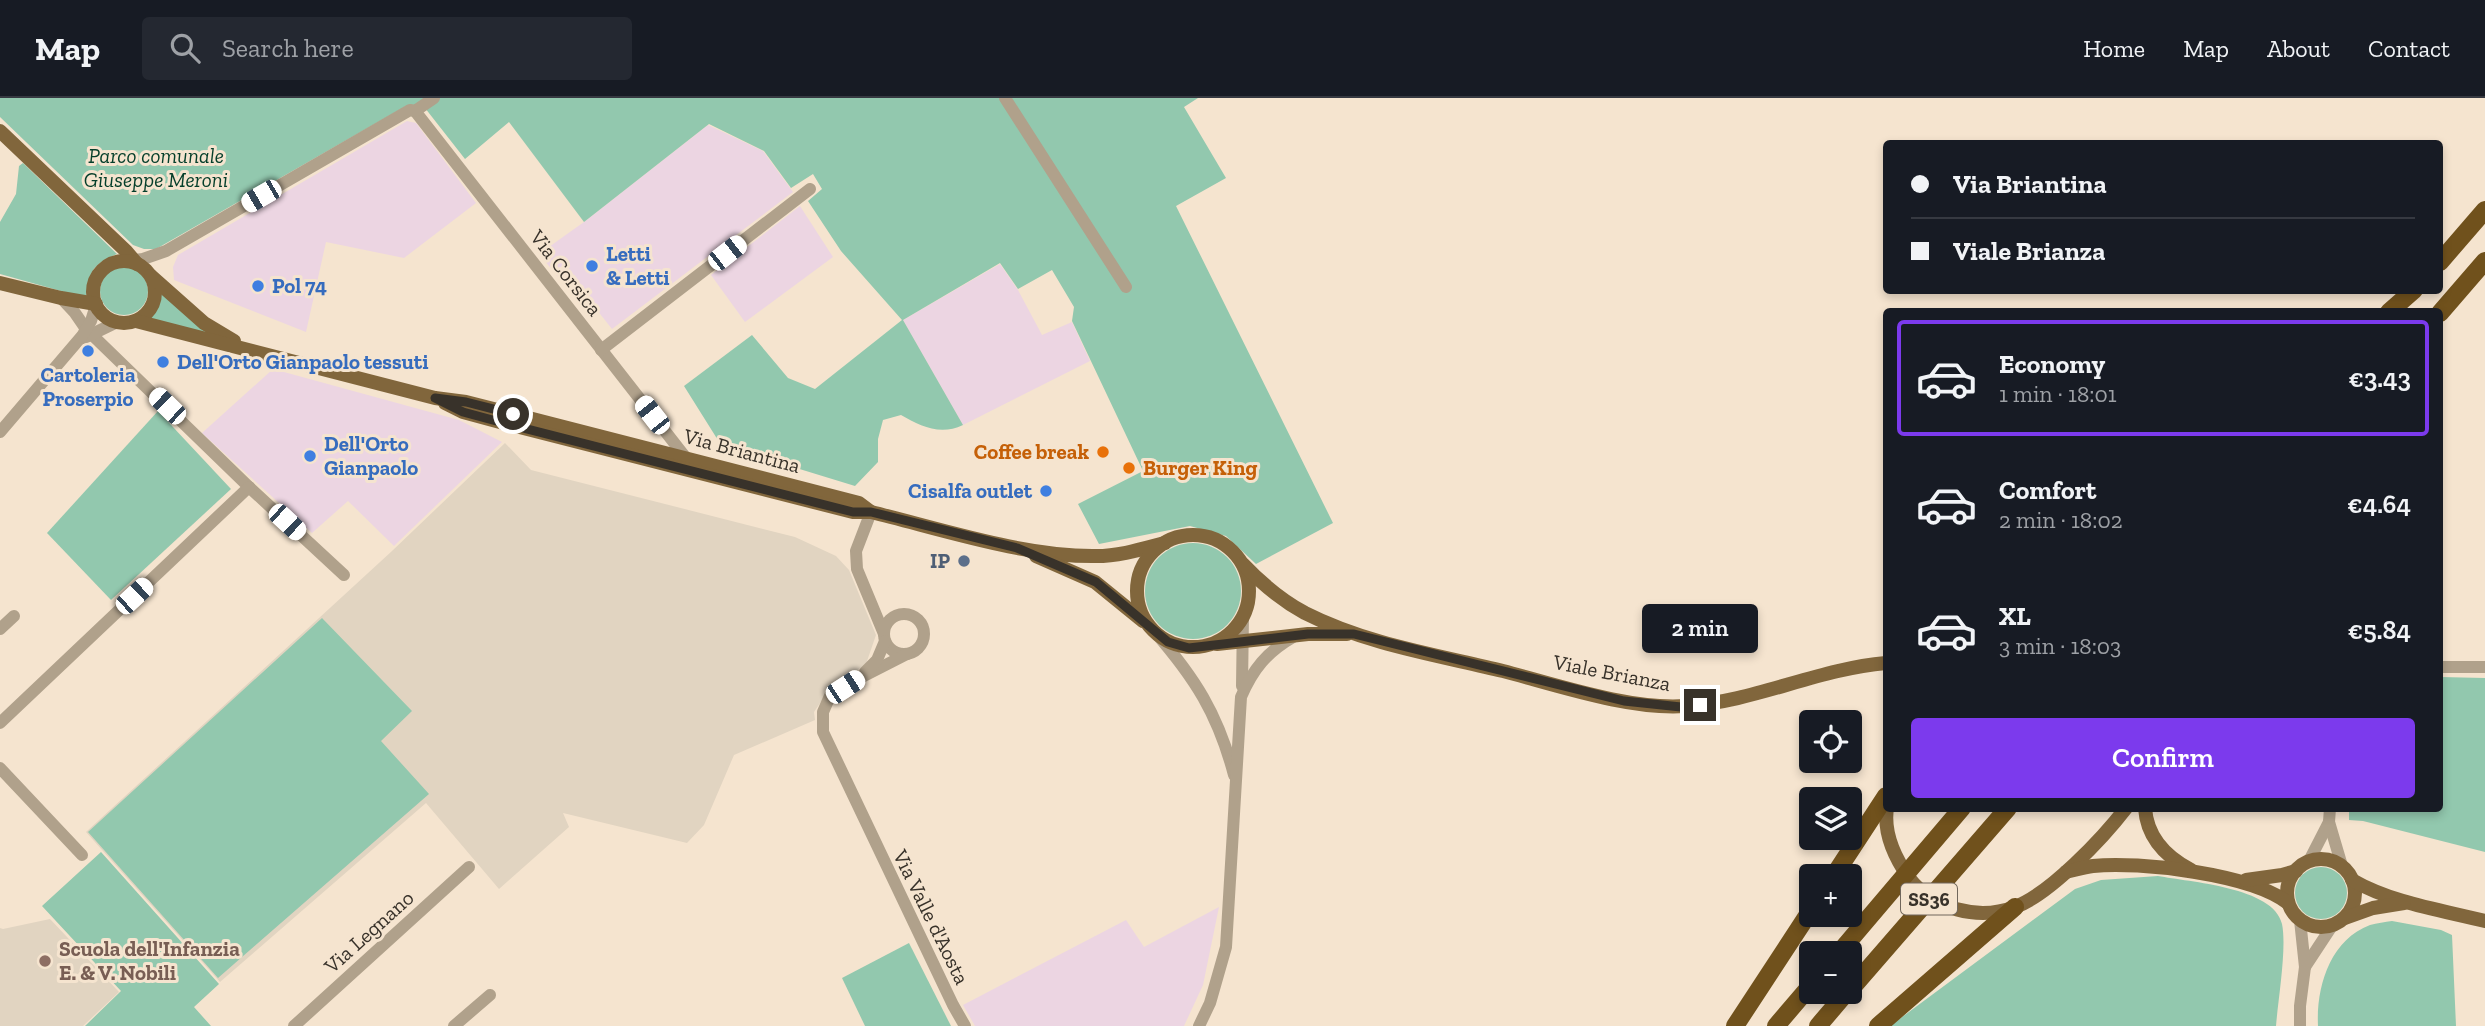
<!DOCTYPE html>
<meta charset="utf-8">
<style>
:root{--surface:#171b24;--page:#242831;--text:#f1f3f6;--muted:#9ea1a6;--line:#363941;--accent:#7c3aed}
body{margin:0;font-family:"Zilla Slab",serif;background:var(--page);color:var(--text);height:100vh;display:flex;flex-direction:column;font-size:26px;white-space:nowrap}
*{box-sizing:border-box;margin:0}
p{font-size:23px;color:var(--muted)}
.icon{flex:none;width:38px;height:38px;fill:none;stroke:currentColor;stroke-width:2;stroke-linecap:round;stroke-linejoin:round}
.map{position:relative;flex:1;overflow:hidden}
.panel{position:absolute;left:1883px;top:210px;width:560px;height:504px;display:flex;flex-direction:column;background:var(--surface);border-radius:7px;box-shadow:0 4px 10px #0003}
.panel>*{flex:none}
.hud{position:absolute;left:1883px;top:42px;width:560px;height:154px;border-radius:7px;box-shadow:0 4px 10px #0003;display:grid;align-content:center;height:154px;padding:0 28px;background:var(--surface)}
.controls{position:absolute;left:1799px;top:612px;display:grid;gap:14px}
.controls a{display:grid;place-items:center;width:63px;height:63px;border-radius:7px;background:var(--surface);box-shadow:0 4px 10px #0003;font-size:35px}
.end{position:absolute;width:32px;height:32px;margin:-16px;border:9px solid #38322a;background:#fff;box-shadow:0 0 0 4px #fff}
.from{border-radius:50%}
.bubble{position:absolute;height:49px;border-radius:7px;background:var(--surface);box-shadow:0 4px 10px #0003;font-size:23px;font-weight:600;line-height:49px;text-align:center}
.car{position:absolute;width:21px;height:42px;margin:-21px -10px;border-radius:9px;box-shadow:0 0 5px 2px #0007;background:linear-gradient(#fff 24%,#345 0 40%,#fff 0 76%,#345 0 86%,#fff 0)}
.hud b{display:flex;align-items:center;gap:24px;height:66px;font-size:26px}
.hud b+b{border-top:2px solid var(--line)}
.hud i{width:18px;height:18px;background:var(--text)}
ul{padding:12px 0 0;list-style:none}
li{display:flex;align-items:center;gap:21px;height:116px;margin:0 14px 10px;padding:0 14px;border:4px solid transparent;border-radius:7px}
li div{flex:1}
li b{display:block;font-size:26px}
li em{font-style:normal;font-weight:600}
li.active{border-color:var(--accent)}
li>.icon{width:63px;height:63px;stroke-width:1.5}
.action{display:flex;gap:14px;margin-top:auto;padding:14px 28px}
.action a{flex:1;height:80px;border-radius:7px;background:var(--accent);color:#fff;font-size:28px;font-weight:600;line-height:80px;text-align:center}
header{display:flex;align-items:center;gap:42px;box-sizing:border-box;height:98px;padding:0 35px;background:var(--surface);border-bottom:2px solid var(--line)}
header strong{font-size:33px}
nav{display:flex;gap:38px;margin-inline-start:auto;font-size:24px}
.search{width:490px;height:63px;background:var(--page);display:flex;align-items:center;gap:18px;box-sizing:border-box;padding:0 24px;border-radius:7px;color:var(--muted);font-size:26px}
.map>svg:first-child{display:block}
.industrial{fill:#ecd5e2}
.education{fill:#e1d4c1}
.green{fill:#92c8ae}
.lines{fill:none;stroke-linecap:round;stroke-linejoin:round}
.minor{stroke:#b0a18b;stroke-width:12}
.major{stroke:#81663c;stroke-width:14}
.highway{stroke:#70511c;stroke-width:18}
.route{stroke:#38322a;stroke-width:9}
.shop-dot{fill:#3f7fe0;stroke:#f5e4cf;stroke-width:2.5}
.food-dot{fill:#e8710a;stroke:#f5e4cf;stroke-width:2.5}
.service-dot{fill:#5c6f8a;stroke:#f5e4cf;stroke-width:2.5}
.education-dot{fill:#8d6e63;stroke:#f5e4cf;stroke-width:2.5}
.labels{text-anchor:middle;stroke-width:6;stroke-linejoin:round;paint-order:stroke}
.shield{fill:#f5e4cf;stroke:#71675c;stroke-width:2}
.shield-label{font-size:19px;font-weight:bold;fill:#38322a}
.park-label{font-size:21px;font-style:italic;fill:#043e2a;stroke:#f5e4cf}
.shop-label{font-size:21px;font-weight:bold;fill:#366cbe;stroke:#f5e4cf;text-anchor:start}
.street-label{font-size:21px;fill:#38322a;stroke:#f5e4cf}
.food-label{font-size:21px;font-weight:bold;fill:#c56008;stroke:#f5e4cf;text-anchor:end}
.service-label{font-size:21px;font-weight:bold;fill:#4e5e75;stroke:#f5e4cf;text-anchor:end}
.education-label{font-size:21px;font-weight:bold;fill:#785e54;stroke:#f5e4cf;text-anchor:start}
</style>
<header>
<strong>Map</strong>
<div class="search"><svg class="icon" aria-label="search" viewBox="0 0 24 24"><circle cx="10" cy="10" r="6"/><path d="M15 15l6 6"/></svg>Search here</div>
<nav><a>Home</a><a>Map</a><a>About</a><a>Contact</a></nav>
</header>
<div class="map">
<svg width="2485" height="928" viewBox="0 0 2485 928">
<rect width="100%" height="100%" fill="#f5e4cf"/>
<g class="industrial">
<path d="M407,23L416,25L476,105L404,160L326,144L306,234L174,182L173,169L178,157Z"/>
<path d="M708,27L763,53L793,94L612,231L593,207L582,208L539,156L584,124Z"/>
<path d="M800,108L833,159L745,224L711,177Z"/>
<path d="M1000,166L1018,192L1042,237L1072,224L1090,263L963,327L903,222Z"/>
<path d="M273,271L459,322L502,344L394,448L348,403L312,435L202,335Z"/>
<path d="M1219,809L1203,887L1184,928H975L963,907L1126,822L1144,849Z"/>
</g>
<g class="education">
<path d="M505,345L531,372L795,439L836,458L849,472L876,537L866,566L829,592L814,614L815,622L734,657L704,727L687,745L563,715L569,729L499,791L426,705L220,884L86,734L392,453Z"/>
<path d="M50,821L119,894L83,928H0V830L3,831Z"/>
</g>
<g class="green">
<path d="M0,0H1198L1184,9L1226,80L1176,108L1333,425L1256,466L1226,438L1190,428L1099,446L1078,406L1143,373L1072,223L1074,209L1052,172L1018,191L1000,165L903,222L963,327C940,338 920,328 901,317L883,322L878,341V364L855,388L721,347L684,288L752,237L788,280L815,291L902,222L841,153L808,103L822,91L813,76L791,90L764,53L709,26L584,124L509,24L465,61L425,10L406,8L156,151H144L133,147L0,19Z"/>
<path d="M23,65L117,156C91,167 90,173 86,200L0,176V124L16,96L19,68Z"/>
<circle cx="124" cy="193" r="24"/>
<path d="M160,190L225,241L147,222C156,213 160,202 160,190Z"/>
<path d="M158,313L231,391L111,502L47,435Z"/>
<circle cx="1193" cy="493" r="48"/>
<path d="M322,520L412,613L381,643L429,696L218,880L88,734Z"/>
<path d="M2440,579L2485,580V754L2363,723L2349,722V711L2440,710Z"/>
<path d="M101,754L219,886L194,909L211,928H85L121,893L42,808Z"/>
<circle cx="2321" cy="795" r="26"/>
<path d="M2158,778C2189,784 2274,789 2282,826C2287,850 2278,902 2276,928H1890L2075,791L2101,782Z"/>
<path d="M2392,823L2441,832L2452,837L2456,928H2318C2316,889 2330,842 2370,827C2377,825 2385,824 2392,823Z"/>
<path d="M909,845L951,928H865L842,880Z"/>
</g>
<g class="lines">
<g class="minor">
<path d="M1005,0L1126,189"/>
<path d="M415,13L686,360"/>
<path d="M126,163L143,161L166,153L403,16L410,12L415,13L434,0"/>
<path d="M61,200L75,215L86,231L249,389L344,477"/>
<path d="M84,240L117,224"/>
<path d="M601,252L810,91"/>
<path d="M0,334L82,238L91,223L96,207"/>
<path d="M871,414L856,453L857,471L884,536"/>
<circle cx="904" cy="536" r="20"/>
<path d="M0,531L14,518"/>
<path d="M1154,533C1195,580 1218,616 1234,677"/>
<path d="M907,556L860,580L830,598L823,614V634L953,907L965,928"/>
<path d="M2440,569H2485"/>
<path d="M865,574L877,562L885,543"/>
<path d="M1242,588L1243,518"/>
<path d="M0,625L249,389"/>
<path d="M0,670L82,757"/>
<path d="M2330,710L2329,724L2342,768"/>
<path d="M2309,763L2329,724"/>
<path d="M2305,869L2332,828"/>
<path d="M294,928L469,769"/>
<path d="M454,928L490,897"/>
<path d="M1199,928L1210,905L1226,849L1241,599C1253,571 1267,554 1293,539"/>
<path d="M2300,928V908L2305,869L2300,822"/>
</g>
<g class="major">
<path d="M0,33L126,153L137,166"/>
<circle cx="124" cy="194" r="31"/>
<path d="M151,178L204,225L234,243"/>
<path d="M0,185L61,200L96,206"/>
<path d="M136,223L435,300L466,304L859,405L871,414"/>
<path d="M445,305L463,314L500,324L853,414H871C941,431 1025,459 1096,458C1120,458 1142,451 1165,445"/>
<circle cx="1193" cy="493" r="56"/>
<path d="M1036,458L1095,484L1143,523"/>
<path d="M1243,466C1261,485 1281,502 1305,515C1366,546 1437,557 1503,573C1557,587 1630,612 1685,608C1754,604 1817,571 1886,565"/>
<path d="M1217,546L1308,536H1347"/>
<path d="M1887,710C1883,736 1895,760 1909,780C1933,811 1978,823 2015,809C2050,796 2103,740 2126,710"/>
<path d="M2145,710C2147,740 2166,759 2191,772"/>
<circle cx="2321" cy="795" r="34"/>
<path d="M2066,774C2075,772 2084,769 2093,768C2139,763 2251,776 2288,805"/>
<path d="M2246,782L2282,777L2296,773"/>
<path d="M2352,782C2392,805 2441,812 2485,823"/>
<path d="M2345,820L2373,810L2404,805"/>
</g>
<g class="highway">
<path d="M2440,164L2485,112"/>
<path d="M2389,214L2414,192"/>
<path d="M2440,215L2485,163"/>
<path d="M1833,779L1886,698"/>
<path d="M1838,856L1962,710"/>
<path d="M1850,892L2008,710"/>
<path d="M1735,928L1811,812"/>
<path d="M1776,928L1811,887"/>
<path d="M1818,928L1847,894"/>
<path d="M1878,928L2015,809"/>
</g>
</g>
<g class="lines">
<path class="route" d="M513,316L466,304L435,300L463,314L500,324L853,414H871L1017,450L1096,484L1168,544L1189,550L1308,536H1354L1624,603L1681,609L1700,607"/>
</g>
<g class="shop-dot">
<circle cx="592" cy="168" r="7"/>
<circle cx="258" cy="188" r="7"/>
<circle cx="88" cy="253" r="7"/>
<circle cx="163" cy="264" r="7"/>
<circle cx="310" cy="358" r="7"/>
<circle cx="1046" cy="393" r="7"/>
</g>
<g class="food-dot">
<circle cx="1103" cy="354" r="7"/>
<circle cx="1129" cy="370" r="7"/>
</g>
<circle class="service-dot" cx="964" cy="463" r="7"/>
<circle class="education-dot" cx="45" cy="863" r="7"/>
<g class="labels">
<rect class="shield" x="1901" y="785.5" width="56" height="31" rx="5"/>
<g class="shield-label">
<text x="1929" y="808">SS36</text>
</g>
<g class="park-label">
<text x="156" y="65">Parco comunale<tspan x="156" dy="24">Giuseppe Meroni</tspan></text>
</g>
<g class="shop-label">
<text x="606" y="163">Letti<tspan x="606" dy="24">&amp; Letti</tspan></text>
<text x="272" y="195">Pol 74</text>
<text x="177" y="271">Dell'Orto Gianpaolo tessuti</text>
<text x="88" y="284" text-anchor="middle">Cartoleria<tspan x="88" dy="24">Proserpio</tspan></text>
<text x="324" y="353">Dell'Orto<tspan x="324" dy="24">Gianpaolo</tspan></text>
<text x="1032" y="400" text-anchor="end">Cisalfa outlet</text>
</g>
<g class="street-label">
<text transform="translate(566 175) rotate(52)" y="7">Via Corsica</text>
<text transform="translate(742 353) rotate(15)" y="7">Via Briantina</text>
<text transform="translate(1612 575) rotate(11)" y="7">Viale Brianza</text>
<text transform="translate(931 819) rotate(64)" y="7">Via Valle d'Aosta</text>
<text transform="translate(369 834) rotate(-42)" y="7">Via Legnano</text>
</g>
<g class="food-label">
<text x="1089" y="361">Coffee break</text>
<text x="1143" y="377" text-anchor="start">Burger King</text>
</g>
<g class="service-label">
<text x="950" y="470">IP</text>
</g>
<g class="education-label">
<text x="59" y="858">Scuola dell'Infanzia<tspan x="59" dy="24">E. &amp; V. Nobili</tspan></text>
</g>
</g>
</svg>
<div class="controls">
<a><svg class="icon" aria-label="locate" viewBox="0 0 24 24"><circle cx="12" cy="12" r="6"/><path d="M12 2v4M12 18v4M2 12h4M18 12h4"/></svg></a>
<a><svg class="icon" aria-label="layers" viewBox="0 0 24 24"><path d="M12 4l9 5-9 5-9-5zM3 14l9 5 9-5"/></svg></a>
<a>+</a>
<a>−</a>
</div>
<i class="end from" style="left:513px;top:316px"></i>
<i class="end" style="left:1700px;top:607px"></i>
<div class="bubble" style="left:1642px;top:506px;width:116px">2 min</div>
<i class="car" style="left:261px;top:98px;rotate:240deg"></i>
<i class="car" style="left:727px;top:155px;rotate:52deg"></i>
<i class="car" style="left:167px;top:308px;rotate:314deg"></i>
<i class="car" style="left:652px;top:317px;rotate:322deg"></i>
<i class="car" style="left:287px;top:424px;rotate:133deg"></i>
<i class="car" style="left:134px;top:498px;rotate:47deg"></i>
<i class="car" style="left:845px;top:589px;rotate:57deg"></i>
<div class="hud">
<b><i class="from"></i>Via Briantina</b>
<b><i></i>Viale Brianza</b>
</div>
<section class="panel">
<ul>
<li class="active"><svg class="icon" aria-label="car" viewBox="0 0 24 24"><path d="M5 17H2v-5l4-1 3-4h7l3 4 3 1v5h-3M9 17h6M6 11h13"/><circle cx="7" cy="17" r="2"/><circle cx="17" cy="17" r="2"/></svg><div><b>Economy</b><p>1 min · 18:01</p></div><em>€3.43</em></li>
<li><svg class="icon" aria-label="car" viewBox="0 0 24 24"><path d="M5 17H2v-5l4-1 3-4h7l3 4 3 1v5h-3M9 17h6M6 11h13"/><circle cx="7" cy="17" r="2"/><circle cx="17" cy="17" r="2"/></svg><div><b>Comfort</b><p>2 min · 18:02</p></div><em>€4.64</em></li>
<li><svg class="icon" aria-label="car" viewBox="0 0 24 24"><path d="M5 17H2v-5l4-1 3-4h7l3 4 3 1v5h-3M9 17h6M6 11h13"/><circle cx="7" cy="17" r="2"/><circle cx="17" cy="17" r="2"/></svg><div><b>XL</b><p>3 min · 18:03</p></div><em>€5.84</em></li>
</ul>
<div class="action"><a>Confirm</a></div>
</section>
</div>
